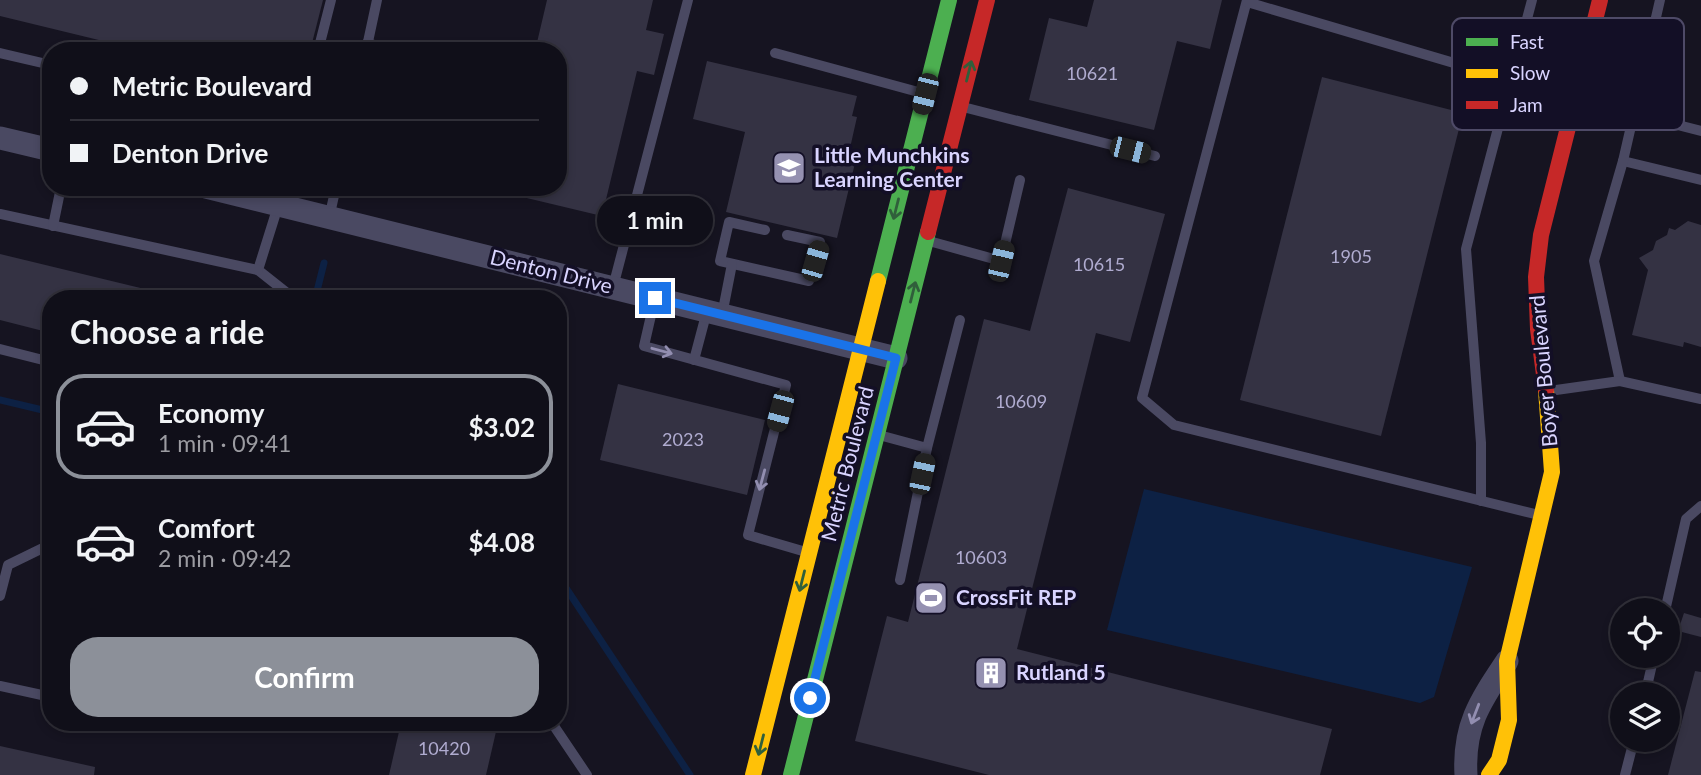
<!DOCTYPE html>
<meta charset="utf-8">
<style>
:root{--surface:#100f19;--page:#191822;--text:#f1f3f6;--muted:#9c9ca2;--line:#302f38;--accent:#8c9099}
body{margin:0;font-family:Lato,sans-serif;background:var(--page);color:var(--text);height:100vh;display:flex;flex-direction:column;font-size:26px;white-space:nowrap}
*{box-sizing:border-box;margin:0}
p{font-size:23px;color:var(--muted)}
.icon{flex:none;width:38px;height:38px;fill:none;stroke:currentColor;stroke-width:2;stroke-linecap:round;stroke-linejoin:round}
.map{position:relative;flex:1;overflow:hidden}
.details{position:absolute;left:42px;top:290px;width:525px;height:441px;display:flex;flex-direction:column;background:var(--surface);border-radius:28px;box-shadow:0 4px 10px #0003,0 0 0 2px var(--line)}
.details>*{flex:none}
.top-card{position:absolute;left:42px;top:42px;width:525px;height:154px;border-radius:28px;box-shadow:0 4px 10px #0003,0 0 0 2px var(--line);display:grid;align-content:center;height:154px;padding:0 28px;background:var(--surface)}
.fabs{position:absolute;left:1610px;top:598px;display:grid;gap:14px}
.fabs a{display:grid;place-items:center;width:70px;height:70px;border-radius:50%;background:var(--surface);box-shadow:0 4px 10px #0003,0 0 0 2px var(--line);font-size:35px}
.end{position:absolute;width:32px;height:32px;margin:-16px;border:9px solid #1a73e8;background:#fff;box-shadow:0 0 0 4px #fff}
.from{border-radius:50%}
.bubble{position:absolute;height:49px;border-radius:24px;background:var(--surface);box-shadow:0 4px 10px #0003,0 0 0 2px var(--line);font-size:23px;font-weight:700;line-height:49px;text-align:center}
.car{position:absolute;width:21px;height:42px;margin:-21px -10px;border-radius:9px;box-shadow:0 0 5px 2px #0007;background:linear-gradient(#222 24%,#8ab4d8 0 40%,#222 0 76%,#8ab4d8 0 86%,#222 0)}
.top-card b{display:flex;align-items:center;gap:24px;height:66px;font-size:26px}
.top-card b+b{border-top:2px solid var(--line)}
.top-card i{width:18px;height:18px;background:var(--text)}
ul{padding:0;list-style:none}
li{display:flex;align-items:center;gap:21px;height:105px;margin:0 14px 10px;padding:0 14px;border:4px solid transparent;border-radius:28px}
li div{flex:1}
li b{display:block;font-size:26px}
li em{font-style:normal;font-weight:700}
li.active{border-color:var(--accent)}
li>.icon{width:63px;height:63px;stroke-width:1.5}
h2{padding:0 28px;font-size:32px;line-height:84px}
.primary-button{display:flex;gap:14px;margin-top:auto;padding:14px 28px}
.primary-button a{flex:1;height:80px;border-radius:28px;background:var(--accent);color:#fff;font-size:28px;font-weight:700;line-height:80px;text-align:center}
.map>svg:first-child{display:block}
.water{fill:#0d2144}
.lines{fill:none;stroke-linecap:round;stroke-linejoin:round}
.stream{stroke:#0d2144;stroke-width:7}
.building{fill:#343243}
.lane{stroke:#4a4962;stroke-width:10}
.street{stroke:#4a4962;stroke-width:23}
.fast{stroke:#4caf50;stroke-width:16}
.slow{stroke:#ffc107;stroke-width:16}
.jam{stroke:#c62828;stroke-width:16}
.oneway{stroke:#305f3b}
.oneway2{stroke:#928eb0}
.route{stroke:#1a73e8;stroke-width:9}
.labels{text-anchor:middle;stroke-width:7;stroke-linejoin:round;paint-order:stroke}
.number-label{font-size:18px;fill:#b0acd0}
.poi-label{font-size:21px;font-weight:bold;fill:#d9d4ff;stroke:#130f26;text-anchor:start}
.street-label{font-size:21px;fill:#d9d4ff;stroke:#130f26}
.key{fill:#130f26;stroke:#4e4a67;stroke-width:2}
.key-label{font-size:19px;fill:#d9d4ff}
</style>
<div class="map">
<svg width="1701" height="775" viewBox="0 0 1701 775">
<rect width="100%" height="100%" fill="#161421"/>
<path class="water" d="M1144,489L1472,567L1434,697L1420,703L1107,630Z"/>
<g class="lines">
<g class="stream">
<path d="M315,299L324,263"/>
<path d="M0,400L51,412"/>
<path d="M558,576L690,775"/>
</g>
</g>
<g class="building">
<path d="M0,0H323L310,51H144L0,16Z"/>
<path d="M547,0H653L646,30L664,34L654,75L637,71L602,216L510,194L511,187H558V51H535Z"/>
<path d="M1094,0H1222L1210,49L1177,41L1154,130L1029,100L1049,18L1087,27Z"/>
<path d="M707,61L857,96L852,116L857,117L848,157L856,159L837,238L726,212L745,132L693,119Z"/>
<path d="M1322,77L1463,113L1381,436L1240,400Z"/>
<path d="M1068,188L1165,214L1130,342L1096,333L1017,649L1332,729L1320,775H989L855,741L887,616L908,622L984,319L1030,331Z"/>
<path d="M1688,221L1701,225V347L1684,342L1683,347L1632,335L1648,270L1639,258L1653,250L1656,241L1667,235L1669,228L1675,230Z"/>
<path d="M0,254L157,292L156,299H51V333L0,320Z"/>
<path d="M618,384L765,420L747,495L600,460Z"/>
<path d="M1684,613L1701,618V637L1678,631Z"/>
<path d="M1695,671L1701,672V775H1668Z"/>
<path d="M401,723H498L486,775H389Z"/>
<path d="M0,746L95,767L94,775H0Z"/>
</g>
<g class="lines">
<g class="lane">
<path d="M1247,0L1142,398L1174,425L1539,515"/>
<path d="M1247,2L1576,99L1701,131"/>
<path d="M367,43L398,51"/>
<path d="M318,51L331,0"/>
<path d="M366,51L377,0"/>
<path d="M0,53L51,65"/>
<path d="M775,53L922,93"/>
<path d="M963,107L1155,156"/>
<path d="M1623,161L1701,180"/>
<path d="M284,187L258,270L287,293L285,299"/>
<path d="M0,214L258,270"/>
<path d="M329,218L336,187"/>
<path d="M53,226L61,187"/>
<path d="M765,230L729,222L720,261L809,281L820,242L787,235"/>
<path d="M929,241L1001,261L1020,180"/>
<path d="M613,287L688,0"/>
<path d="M655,298L644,346L786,385L748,535L806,552"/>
<path d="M722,315L732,264"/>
<path d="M0,349L51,362"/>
<path d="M694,360L707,311"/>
<path d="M1620,381L1594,261L1623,161L1660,0"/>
<path d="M1549,391L1620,381L1701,399"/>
<path d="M879,435L927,448L960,320"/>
<path d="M1481,501V443L1466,249L1532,0"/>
<path d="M900,580L927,448"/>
<path d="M0,596L8,565L51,544"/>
<path d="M1665,611L1686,519L1701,506"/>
<path d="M0,686L51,697"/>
<path d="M1645,695L1654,656"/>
<path d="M167,723L188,727L202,723"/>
<path d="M552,723L587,775"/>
<path d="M1625,775L1634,740"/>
</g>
<g class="street">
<path d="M0,138L51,150"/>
<path d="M206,187L896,358"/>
<path d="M1466,775C1463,725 1481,700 1507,661"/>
</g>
<g class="fast">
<path d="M878,281L949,0"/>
<path d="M791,775L928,232"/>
</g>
<g class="slow">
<path d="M753,775L878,281"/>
<path d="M1489,775L1499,760L1509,720L1507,661L1552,472L1546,390"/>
</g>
<g class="jam">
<path d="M928,232L987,0"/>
<path d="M1546,390L1538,329L1536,277L1541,235L1600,0"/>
</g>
</g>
<defs><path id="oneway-shaft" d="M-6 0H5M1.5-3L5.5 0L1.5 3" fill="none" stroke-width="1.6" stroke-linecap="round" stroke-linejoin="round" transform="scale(1.75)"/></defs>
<g class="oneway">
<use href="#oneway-shaft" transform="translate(969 71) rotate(-76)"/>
<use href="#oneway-shaft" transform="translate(896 209) rotate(104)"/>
<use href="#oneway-shaft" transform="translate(913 292) rotate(-76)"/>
<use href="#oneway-shaft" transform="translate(802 581) rotate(104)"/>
<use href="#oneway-shaft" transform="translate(761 745) rotate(104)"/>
</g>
<g class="oneway2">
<use href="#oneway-shaft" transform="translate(662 351) rotate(15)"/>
<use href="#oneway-shaft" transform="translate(762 480) rotate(105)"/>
<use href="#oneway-shaft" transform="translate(1475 714) rotate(111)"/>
</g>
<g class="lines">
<path class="route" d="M655,298L896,358L810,698"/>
</g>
<defs>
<symbol id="school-square" viewBox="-11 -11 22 22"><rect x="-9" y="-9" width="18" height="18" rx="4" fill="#9591b1" stroke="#130f26"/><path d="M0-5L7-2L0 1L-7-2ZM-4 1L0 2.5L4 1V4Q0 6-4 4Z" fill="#fff"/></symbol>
<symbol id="stadium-square" viewBox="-11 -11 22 22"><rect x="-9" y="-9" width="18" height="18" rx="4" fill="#9591b1" stroke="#130f26"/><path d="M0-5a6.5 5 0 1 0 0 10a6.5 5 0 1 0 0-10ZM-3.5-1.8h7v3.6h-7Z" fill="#fff"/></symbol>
<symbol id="building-square" viewBox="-11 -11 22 22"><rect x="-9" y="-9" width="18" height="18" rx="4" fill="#9591b1" stroke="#130f26"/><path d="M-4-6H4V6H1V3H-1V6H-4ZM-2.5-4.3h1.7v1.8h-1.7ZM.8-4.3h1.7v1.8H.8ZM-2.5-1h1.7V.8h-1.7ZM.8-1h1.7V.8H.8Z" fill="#fff"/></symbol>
</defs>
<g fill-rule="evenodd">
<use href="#school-square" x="770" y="149" width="38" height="38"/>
<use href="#stadium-square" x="912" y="579" width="38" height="38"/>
<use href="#building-square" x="972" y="654" width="38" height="38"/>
</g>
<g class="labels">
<g class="number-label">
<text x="1092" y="80">10621</text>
<text x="1351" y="263">1905</text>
<text x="1099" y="271">10615</text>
<text x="1021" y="408">10609</text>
<text x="683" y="446">2023</text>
<text x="981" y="564">10603</text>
<text x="444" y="755">10420</text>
</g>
<g class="poi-label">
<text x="814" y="163">Little Munchkins<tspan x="814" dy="24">Learning Center</tspan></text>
<text x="956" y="605">CrossFit REP</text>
<text x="1016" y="680">Rutland 5</text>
</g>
<g class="street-label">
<text transform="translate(551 272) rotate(14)" y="7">Denton Drive</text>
<text transform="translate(1544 371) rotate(-95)" y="7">Boyer Boulevard</text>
<text transform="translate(848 464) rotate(-76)" y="7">Metric Boulevard</text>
</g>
</g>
<rect x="1452" y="18" width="232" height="112" rx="10" class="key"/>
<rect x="1466" y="38" width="32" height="8" fill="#4caf50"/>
<rect x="1466" y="69" width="32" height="9" fill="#ffc107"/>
<rect x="1466" y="101" width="32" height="8" fill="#c62828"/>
<g class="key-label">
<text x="1510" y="49">Fast</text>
<text x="1510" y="80">Slow</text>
<text x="1510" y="112">Jam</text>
</g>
</svg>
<div class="fabs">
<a><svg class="icon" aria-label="locate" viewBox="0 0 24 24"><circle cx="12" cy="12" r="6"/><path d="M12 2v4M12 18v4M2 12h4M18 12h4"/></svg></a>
<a><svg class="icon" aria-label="layers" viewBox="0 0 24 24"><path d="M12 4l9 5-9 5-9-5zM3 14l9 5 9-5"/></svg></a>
</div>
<i class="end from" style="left:810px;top:698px"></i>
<i class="end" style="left:655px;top:298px"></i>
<div class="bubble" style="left:597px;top:196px;width:116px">1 min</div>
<i class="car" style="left:925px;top:94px;rotate:194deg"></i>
<i class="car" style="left:1130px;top:150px;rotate:104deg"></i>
<i class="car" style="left:815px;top:261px;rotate:16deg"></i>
<i class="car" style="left:1001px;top:261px;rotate:13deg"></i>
<i class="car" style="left:780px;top:411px;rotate:195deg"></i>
<i class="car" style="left:922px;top:474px;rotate:12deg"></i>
<div class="top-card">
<b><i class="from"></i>Metric Boulevard</b>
<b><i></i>Denton Drive</b>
</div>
<section class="details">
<h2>Choose a ride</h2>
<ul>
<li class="active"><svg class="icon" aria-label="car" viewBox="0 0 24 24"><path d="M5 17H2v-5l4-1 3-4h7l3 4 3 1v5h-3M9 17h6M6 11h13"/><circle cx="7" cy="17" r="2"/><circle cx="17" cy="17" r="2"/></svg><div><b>Economy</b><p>1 min · 09:41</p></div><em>$3.02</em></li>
<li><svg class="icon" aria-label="car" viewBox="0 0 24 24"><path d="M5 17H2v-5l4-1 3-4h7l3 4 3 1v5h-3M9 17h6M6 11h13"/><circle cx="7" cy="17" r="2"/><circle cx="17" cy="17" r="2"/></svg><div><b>Comfort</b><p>2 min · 09:42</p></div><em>$4.08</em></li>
</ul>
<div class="primary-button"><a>Confirm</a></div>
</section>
</div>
